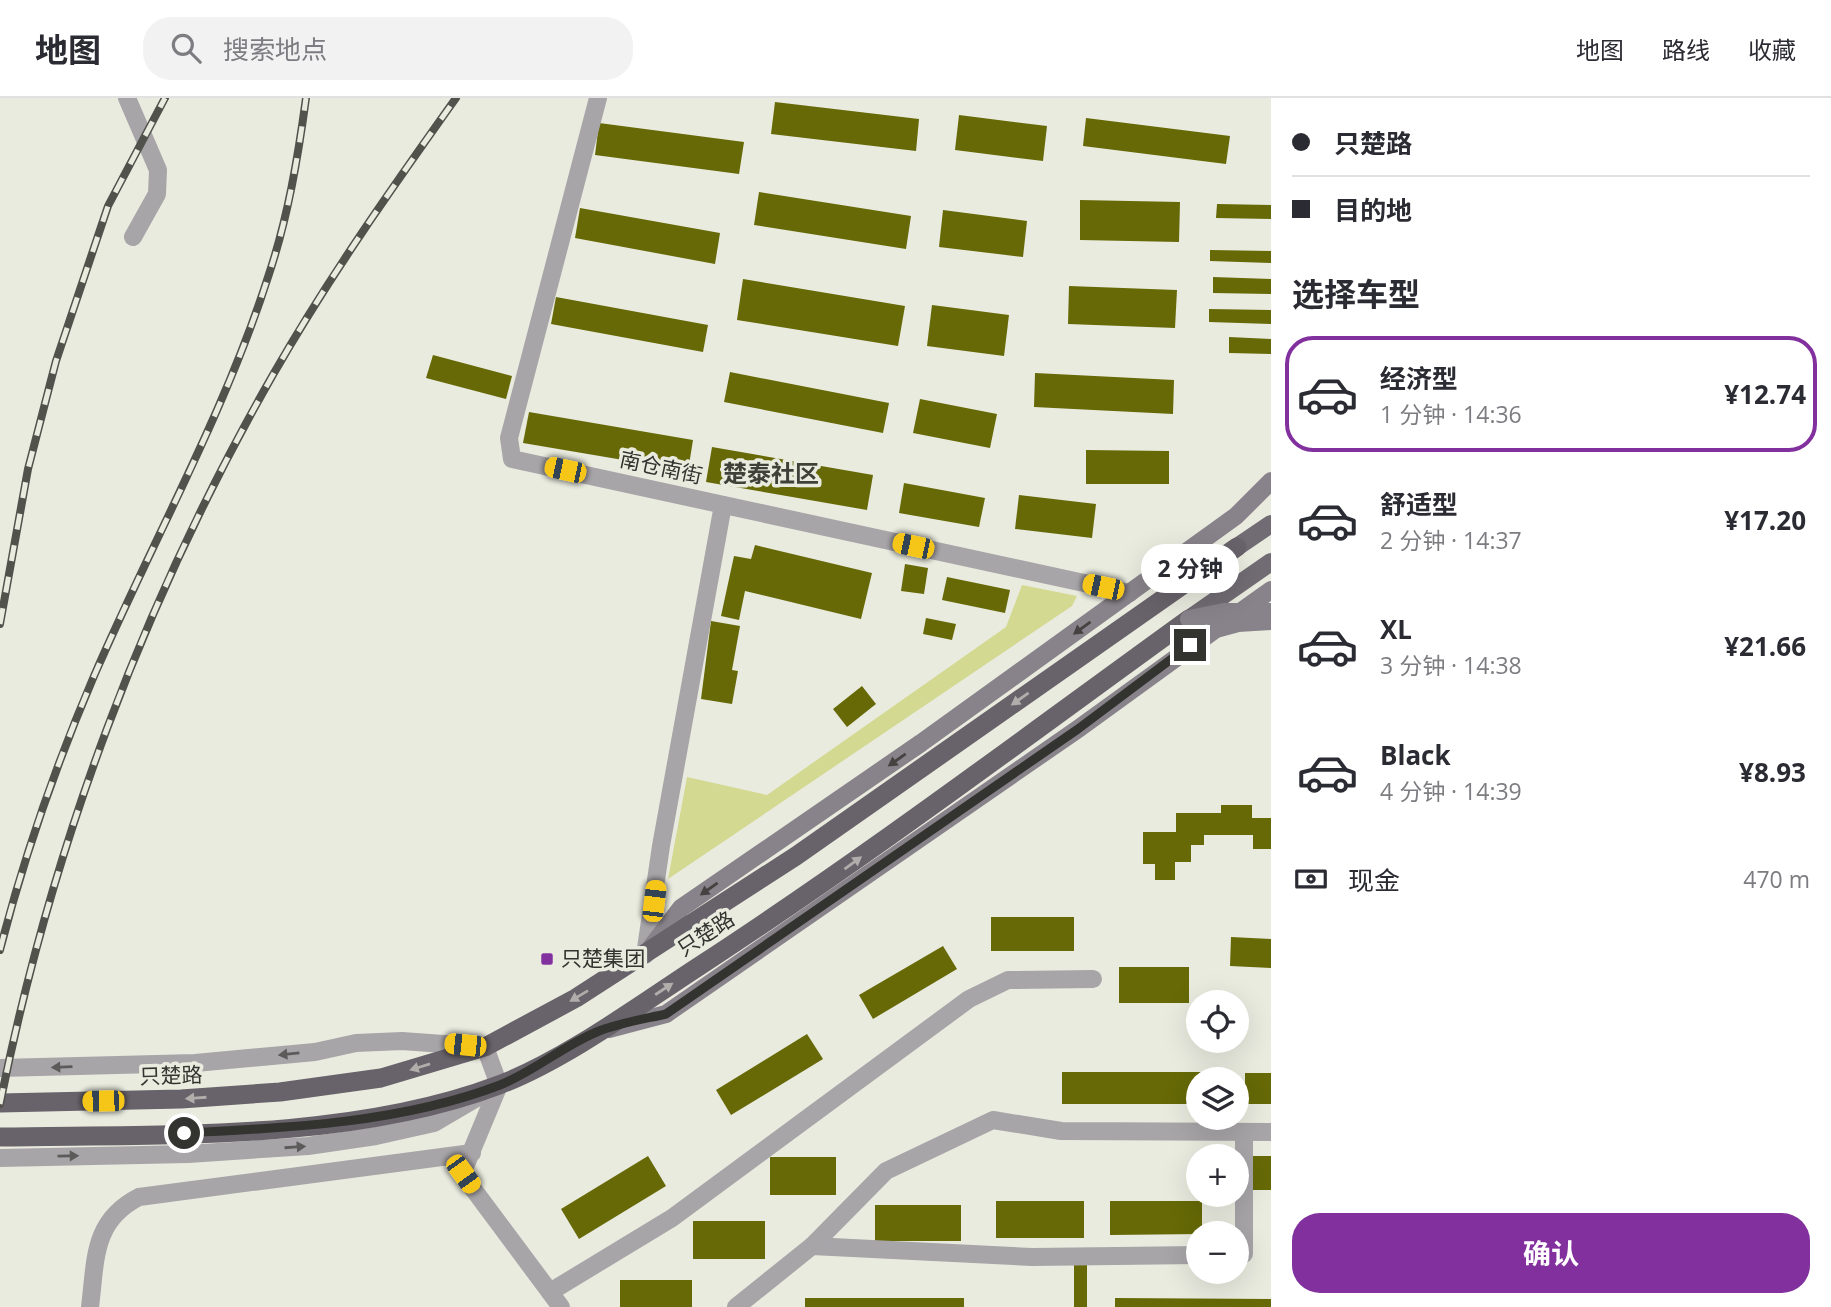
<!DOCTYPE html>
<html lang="zh">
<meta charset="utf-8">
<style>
:root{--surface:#fff;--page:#f2f2f3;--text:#2b2b33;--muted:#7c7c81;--line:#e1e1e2;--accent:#83309f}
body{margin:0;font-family:"Open Sans","Noto Sans SC",sans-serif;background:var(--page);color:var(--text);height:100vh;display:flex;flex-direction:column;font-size:26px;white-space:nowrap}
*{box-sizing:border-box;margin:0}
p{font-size:23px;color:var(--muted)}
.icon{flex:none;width:38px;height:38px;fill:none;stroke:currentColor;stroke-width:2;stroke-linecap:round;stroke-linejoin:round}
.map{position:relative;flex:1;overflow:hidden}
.sheet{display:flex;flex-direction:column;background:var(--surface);width:560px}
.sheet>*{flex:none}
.hud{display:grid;align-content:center;height:154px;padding:0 21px;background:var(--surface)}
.tools{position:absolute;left:1186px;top:892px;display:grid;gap:14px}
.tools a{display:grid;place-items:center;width:63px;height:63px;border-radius:50%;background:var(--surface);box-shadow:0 7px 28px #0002;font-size:35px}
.end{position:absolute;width:32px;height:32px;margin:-16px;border:9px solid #33332f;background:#fff;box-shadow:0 0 0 4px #fff}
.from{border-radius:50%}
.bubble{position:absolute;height:49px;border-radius:24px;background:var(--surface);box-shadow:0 7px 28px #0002;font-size:23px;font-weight:700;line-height:49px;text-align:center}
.car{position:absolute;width:21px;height:42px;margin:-21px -10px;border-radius:9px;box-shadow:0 0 5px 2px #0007;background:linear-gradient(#f5c518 24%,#345 0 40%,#f5c518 0 76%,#345 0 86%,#f5c518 0)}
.hud b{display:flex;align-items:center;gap:24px;height:66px;font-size:26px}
.hud b+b{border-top:2px solid var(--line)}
.hud i{width:18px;height:18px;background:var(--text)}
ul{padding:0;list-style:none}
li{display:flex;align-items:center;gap:21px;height:116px;margin:0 14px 10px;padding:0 7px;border:4px solid transparent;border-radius:28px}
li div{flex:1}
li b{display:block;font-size:26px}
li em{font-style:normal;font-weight:700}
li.current{border-color:var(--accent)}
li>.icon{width:63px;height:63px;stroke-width:1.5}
h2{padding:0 21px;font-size:32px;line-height:84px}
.pay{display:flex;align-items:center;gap:18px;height:77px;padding:0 21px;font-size:26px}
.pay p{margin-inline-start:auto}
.button{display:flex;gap:14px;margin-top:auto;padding:14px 21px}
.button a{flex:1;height:80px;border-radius:28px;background:var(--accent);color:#fff;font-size:28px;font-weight:700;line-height:80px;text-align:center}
header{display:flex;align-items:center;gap:42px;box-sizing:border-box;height:98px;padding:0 35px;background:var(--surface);border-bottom:2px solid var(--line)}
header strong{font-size:33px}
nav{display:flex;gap:38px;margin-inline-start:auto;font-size:24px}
.search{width:490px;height:63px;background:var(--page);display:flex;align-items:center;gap:18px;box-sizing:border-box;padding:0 24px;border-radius:28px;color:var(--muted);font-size:26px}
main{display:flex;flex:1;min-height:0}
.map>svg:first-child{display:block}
.green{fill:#d3d990}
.building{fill:#666906}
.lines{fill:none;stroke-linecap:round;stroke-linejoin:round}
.minor{stroke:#a8a5a9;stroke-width:18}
.secondary{stroke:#88838a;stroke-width:18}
.primary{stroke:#716c73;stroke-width:18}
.trunk{stroke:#68626a;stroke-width:19}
.rail-casing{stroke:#52524d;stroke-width:8}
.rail{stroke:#eaebdf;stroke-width:5;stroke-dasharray:16;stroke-linecap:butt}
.secondary-bridge{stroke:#88838a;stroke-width:18}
.oneway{fill:#444341}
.oneway2{fill:#b0adaa}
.oneway3{fill:#5c5b5a}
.route{stroke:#33332f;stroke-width:9}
.poi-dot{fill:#83309f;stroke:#eaebdf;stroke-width:2.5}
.labels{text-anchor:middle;stroke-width:7;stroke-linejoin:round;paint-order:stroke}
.street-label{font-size:21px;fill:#33332f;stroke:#eaebdf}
.poi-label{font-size:21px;fill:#33332f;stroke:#eaebdf;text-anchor:start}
.quarter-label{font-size:24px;font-weight:bold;fill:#3f4037;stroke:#eaebdf}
</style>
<header>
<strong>地图</strong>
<div class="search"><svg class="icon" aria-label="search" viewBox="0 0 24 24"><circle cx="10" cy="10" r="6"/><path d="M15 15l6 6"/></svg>搜索地点</div>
<nav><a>地图</a><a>路线</a><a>收藏</a></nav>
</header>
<main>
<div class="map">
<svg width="1271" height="1209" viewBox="0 0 1271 1209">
<rect width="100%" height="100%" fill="#eaebdf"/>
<path class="green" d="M1022,487L1077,498L1072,508L668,781L687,679L767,697L1006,529Z"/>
<g class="building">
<path d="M775,4L919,21L916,53L771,36Z"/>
<path d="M959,17L1047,28L1043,63L955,52Z"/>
<path d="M1086,20L1230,38L1226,66L1083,48Z"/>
<path d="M599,25L744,44L739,76L595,57Z"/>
<path d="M759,94L911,118L906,151L754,127Z"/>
<path d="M1080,102L1180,104L1179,144L1080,142Z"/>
<path d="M1217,106L1271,107V121L1216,120Z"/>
<path d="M580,110L720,135L715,166L575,140Z"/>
<path d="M943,112L1027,123L1023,159L939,149Z"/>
<path d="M1210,152L1271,153V165L1210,163Z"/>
<path d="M1213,179L1271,181V196L1213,195Z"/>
<path d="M743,181L905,208L898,248L737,222Z"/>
<path d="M1069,188L1177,192L1175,230L1068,226Z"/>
<path d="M556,199L708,227L703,254L551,226Z"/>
<path d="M932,207L1009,217L1004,258L927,248Z"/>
<path d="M1209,211L1271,212V226L1209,224Z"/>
<path d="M1229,239L1271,241V256L1229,255Z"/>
<path d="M433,257L512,278L506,301L426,280Z"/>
<path d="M730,274L889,305L883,335L724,304Z"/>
<path d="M1035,275L1174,282L1173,316L1034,309Z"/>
<path d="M920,301L997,316L990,350L913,335Z"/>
<path d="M529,314L693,342L688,373L523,345Z"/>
<path d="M712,349L873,377L867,412L706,384Z"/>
<path d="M1086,352L1169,353V386H1086Z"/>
<path d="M904,385L985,400L979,429L899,415Z"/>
<path d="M1019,397L1096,406L1092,440L1015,431Z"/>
<path d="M755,447L872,475L861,521L745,493L739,522L721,518L734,458L751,461Z"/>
<path d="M905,466L928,470L924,496L901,493Z"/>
<path d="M947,479L1010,492L1005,515L942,502Z"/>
<path d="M926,520L956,526L952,542L923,536Z"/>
<path d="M711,523L740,528L732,572L738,573L732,606L701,601Z"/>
<path d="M862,588L876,606L847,629L833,611Z"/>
<path d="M1221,707H1252V720H1271V751H1253V737H1204V747H1191V764H1175V782H1155V766H1143V734H1176V715H1221Z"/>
<rect x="991" y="819" width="83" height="34"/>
<path d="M1231,839L1271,841V870L1230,868Z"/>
<path d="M943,848L957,871L873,921L859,897Z"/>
<rect x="1119" y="869" width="70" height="36"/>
<path d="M807,936L823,961L731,1017L716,992Z"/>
<path d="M1062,974H1214V982H1199V1006H1062Z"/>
<rect x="1245" y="975" width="26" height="31"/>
<path d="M648,1058L666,1088L579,1141L561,1111Z"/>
<rect x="1246" y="1058" width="25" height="34"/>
<rect x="770" y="1059" width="66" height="38"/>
<rect x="996" y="1103" width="88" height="37"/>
<path d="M1110,1103H1202V1136L1110,1137Z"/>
<rect x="875" y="1107" width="86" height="36"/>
<rect x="693" y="1123" width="72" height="38"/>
<rect x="1074" y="1161" width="13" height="48"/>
<rect x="620" y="1182" width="72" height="27"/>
<rect x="805" y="1200" width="159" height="9"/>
<path d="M1115,1200L1271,1201V1209H1115Z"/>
</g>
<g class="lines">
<g class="minor">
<path d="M127,0L158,72L157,96L133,139"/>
<path d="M598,0L509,340L512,361L1130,495"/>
<path d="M645,857L661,748L723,407"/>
<path d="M0,970L195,965L315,954L356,945L402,943L485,949L499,987L462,1076L561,1209"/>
<path d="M0,1060L188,1056L308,1048L376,1038L434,1025L480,998"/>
<path d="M812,1148L1032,1159L1199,1157"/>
<path d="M1237,1156H1244V1034"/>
<path d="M550,1194L672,1120L969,901L1008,882L1093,881"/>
<path d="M90,1209C96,1162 92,1123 139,1099L472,1055"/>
<path d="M736,1209L812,1148L886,1073L993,1022L1061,1033L1271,1034"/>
</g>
<g class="secondary">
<path d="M1233,519L1271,492"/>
<path d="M652,848L681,810L921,645L1236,418L1271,383"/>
<path d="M609,931L666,916L1078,631L1216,531L1238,525L1271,523"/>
</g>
<g class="primary">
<path d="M1237,449L1271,426"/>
<path d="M1189,521L1271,464"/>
</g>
<g class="trunk">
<path d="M0,1005L181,1001L280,994L381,980L485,949L576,900L796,758L1237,449"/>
<path d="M0,1039C159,1036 348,1044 499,987C565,962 641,906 701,867C868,758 1027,638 1189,521"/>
</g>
<defs>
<g id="rail">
<path d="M0,526L28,371L56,263L108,108L165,0"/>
<path d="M0,852C24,758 56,667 94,578C152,444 225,315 269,176C288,119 298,59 306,0"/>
<path d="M0,1006C51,750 144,502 274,275C329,179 392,90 456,0"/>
</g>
</defs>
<use href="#rail" class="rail-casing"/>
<use href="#rail" class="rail"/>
<path class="secondary-bridge" d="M1189,521L1224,514H1271"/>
</g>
<defs><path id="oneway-solid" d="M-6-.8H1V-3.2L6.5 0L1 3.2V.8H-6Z" transform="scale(1.75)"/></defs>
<g class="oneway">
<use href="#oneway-solid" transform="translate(1082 530) rotate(144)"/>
<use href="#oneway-solid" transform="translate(897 662) rotate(145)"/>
<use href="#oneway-solid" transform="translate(709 791) rotate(145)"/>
</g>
<g class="oneway2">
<use href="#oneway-solid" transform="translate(1020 601) rotate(145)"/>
<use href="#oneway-solid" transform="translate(853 765) rotate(-36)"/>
<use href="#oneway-solid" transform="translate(664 891) rotate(-33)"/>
<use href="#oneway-solid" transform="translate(579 898) rotate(149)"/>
<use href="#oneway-solid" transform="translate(420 969) rotate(163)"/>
<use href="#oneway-solid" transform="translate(196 1000) rotate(176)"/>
</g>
<g class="oneway3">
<use href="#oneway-solid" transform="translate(289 956) rotate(174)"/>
<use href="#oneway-solid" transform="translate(62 969) rotate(178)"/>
<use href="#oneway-solid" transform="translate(295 1049) rotate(-4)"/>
<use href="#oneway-solid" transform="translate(68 1058) rotate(-1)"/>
</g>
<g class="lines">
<path class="route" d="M184,1035C288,1030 401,1025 500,987C535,973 564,947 599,933C620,925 644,921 666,916L1078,631L1190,547"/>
</g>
<rect class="poi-dot" x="540" y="854" width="14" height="14" rx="3.5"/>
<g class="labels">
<g class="street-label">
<text transform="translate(661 370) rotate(12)" y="7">南仓南街</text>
<text transform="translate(706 836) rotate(-33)" y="7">只楚路</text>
<text transform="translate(171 978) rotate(-2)" y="7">只楚路</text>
</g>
<g class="poi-label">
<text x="561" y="868">只楚集团</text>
</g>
<g class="quarter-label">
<text x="771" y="384">楚泰社区</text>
</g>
</g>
</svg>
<div class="tools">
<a><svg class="icon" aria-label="locate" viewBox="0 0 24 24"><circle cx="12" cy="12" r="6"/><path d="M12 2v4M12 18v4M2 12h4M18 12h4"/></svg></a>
<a><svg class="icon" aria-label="layers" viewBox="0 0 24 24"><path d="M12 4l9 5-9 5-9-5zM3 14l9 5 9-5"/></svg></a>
<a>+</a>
<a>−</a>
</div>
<i class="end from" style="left:184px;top:1035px"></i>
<i class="end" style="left:1190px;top:547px"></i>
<div class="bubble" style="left:1141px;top:446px;width:98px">2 分钟</div>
<i class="car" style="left:565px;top:372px;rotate:282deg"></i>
<i class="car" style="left:913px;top:448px;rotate:282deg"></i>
<i class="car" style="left:1103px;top:489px;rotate:282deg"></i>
<i class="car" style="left:654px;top:803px;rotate:7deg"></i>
<i class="car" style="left:465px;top:947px;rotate:276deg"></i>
<i class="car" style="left:103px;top:1003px;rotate:269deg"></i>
<i class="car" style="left:463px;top:1076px;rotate:144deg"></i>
</div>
<section class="sheet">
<div class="hud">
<b><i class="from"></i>只楚路</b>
<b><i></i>目的地</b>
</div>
<h2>选择车型</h2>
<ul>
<li class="current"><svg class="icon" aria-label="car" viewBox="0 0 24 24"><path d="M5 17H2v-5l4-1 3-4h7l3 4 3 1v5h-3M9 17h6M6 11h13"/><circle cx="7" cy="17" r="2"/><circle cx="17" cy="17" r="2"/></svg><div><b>经济型</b><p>1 分钟 · 14:36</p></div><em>¥12.74</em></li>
<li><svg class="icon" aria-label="car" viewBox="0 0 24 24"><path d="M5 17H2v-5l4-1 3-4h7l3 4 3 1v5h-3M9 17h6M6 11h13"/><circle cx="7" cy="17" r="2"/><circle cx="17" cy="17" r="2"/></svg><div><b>舒适型</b><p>2 分钟 · 14:37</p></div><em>¥17.20</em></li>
<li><svg class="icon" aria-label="car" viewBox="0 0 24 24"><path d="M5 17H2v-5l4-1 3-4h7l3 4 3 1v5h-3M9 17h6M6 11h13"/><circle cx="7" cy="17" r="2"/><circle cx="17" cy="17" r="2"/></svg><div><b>XL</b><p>3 分钟 · 14:38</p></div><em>¥21.66</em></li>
<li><svg class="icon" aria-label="car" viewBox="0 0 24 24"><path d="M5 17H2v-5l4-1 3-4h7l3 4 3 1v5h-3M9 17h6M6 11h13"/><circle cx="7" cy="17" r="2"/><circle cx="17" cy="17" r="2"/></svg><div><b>Black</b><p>4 分钟 · 14:39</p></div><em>¥8.93</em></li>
</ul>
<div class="pay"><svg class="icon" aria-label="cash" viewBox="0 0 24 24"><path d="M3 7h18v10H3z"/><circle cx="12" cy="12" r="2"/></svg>现金<p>470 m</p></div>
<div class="button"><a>确认</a></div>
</section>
</main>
